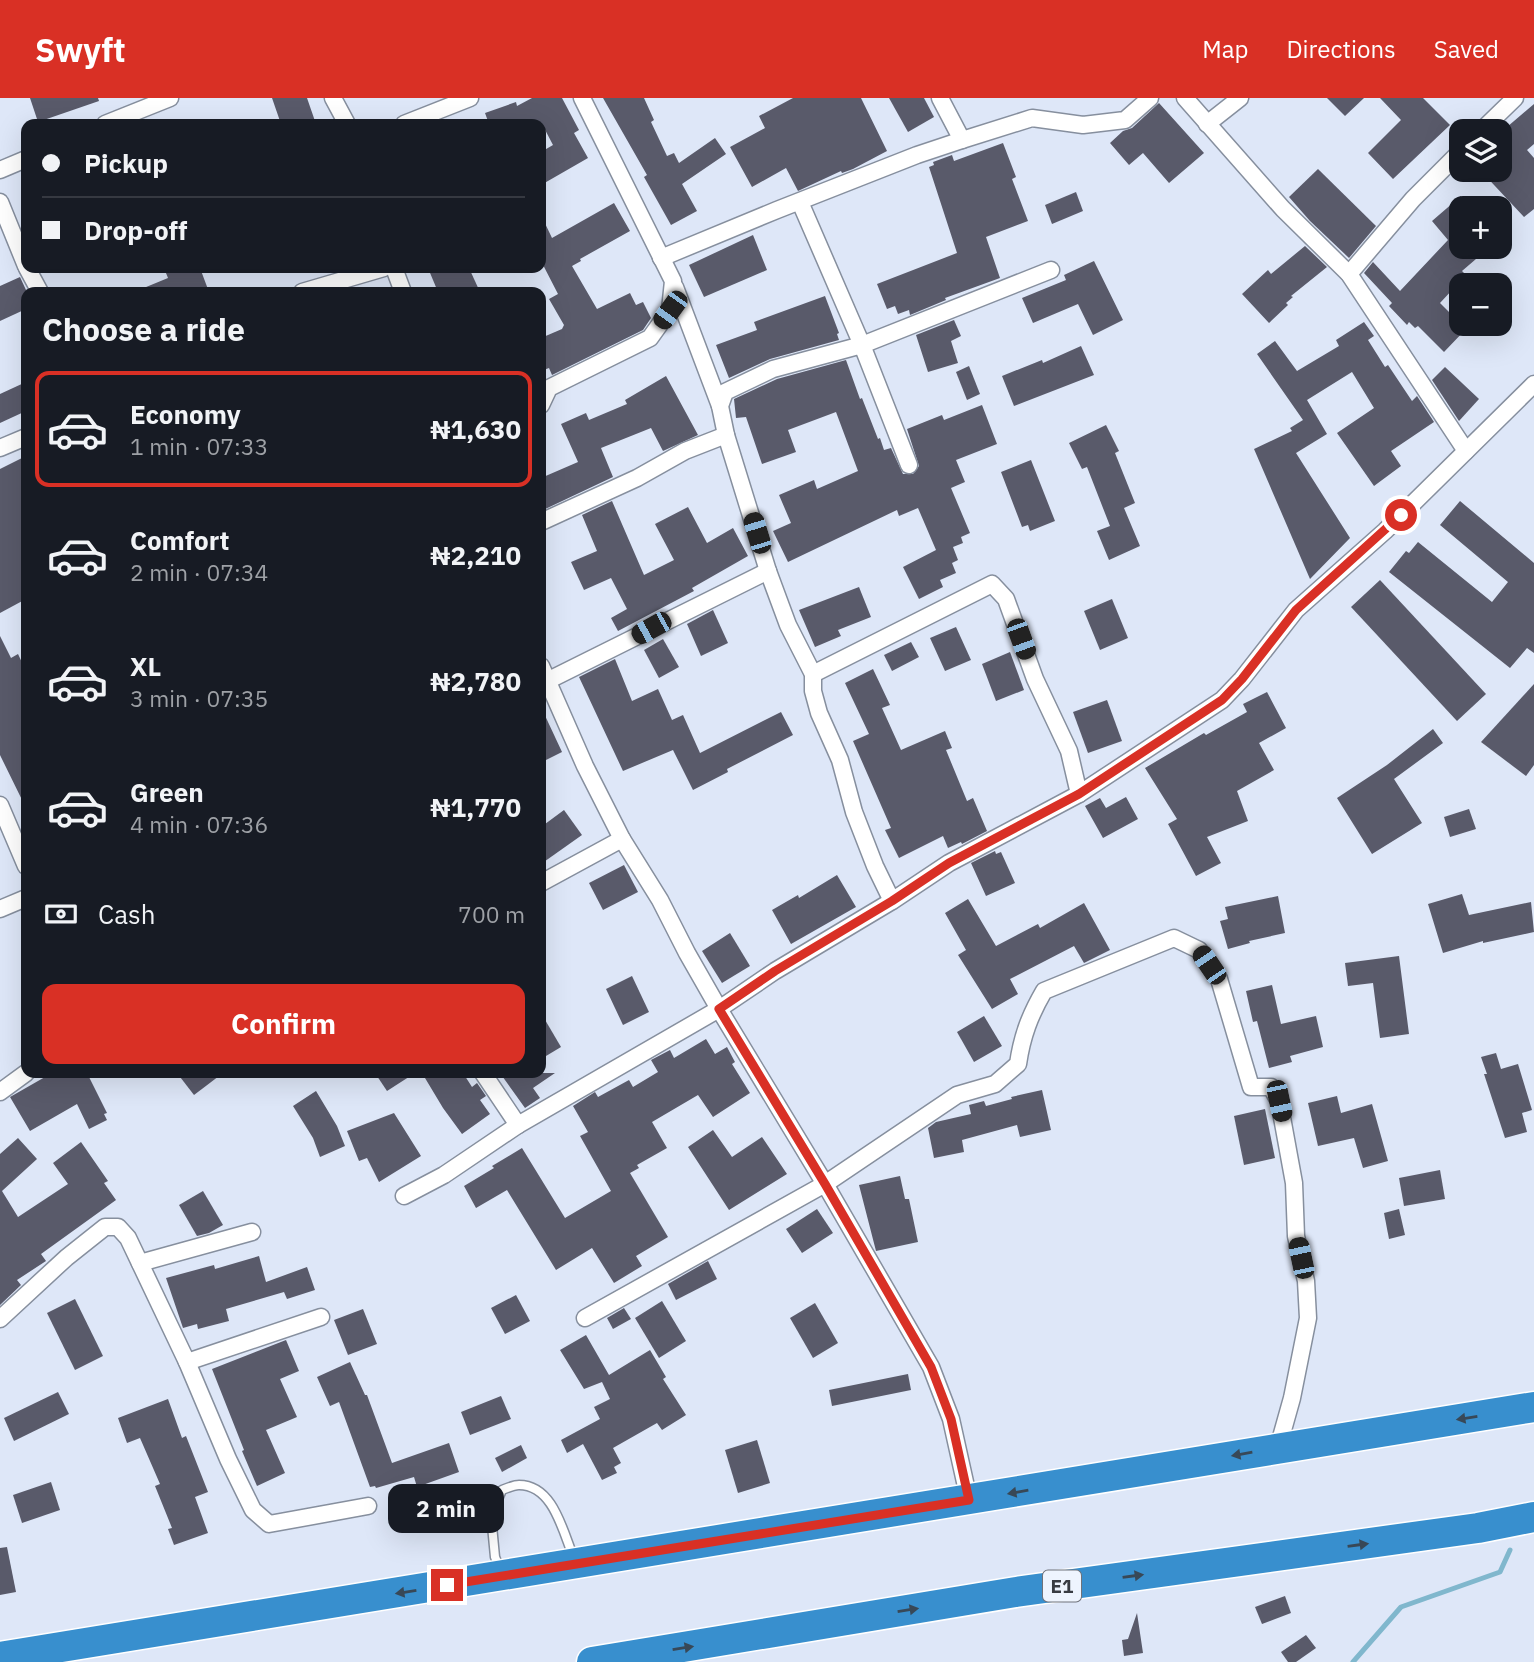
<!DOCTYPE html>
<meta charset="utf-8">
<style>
:root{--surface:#171b24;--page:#242831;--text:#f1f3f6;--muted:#9ea1a6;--line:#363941;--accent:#d93025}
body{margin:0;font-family:"IBM Plex Sans",sans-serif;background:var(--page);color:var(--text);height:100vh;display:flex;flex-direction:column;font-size:26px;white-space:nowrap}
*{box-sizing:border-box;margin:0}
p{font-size:23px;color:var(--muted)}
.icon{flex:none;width:38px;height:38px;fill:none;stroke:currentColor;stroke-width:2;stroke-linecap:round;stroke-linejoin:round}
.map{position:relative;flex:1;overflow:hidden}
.side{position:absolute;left:21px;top:189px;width:525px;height:791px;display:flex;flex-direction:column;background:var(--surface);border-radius:14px;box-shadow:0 7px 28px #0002}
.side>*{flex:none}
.banner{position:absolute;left:21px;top:21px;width:525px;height:154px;border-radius:14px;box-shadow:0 7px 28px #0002;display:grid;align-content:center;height:154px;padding:0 21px;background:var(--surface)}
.fabs{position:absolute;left:1449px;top:21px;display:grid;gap:14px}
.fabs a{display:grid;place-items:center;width:63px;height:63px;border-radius:14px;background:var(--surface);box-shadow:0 7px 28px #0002;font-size:35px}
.end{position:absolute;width:32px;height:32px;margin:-16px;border:9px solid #d93025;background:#fff;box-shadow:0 0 0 4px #fff}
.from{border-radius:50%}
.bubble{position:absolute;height:49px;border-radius:14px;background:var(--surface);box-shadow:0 7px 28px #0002;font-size:23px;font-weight:700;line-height:49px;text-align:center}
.car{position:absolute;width:21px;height:42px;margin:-21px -10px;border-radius:9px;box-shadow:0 0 5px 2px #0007;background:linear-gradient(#222 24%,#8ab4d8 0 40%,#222 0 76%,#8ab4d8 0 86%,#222 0)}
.banner b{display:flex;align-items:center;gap:24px;height:66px;font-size:26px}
.banner b+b{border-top:2px solid var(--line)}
.banner i{width:18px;height:18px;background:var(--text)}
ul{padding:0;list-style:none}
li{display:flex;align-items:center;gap:21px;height:116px;margin:0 14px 10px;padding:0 7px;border:4px solid transparent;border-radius:14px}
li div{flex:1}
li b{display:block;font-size:26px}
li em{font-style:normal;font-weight:700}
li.current{border-color:var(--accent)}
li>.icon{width:63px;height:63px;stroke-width:1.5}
h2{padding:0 21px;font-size:32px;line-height:84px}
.pay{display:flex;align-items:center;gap:18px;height:77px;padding:0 21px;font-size:26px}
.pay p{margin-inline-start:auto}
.button{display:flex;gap:14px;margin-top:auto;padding:14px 21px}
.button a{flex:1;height:80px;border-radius:14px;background:var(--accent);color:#fff;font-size:28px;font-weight:700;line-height:80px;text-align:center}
header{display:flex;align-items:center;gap:42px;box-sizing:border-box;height:98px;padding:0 35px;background:var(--accent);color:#fff}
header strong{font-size:33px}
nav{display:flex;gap:38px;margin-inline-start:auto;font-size:24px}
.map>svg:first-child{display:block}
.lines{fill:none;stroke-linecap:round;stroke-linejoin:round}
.stream{stroke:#80b7cd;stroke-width:5}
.building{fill:#595a6a}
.lane-casing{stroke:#868f9e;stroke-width:11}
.street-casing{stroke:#868f9e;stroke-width:19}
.highway-casing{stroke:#fff;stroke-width:33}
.lane{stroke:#fff;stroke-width:8}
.street{stroke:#fff;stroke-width:16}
.highway{stroke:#388fce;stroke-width:30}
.oneway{fill:#384857}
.route{stroke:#d93025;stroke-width:9}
.labels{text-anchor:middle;stroke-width:7;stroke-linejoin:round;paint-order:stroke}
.shield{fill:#eef4fe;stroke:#6f727a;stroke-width:2}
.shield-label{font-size:19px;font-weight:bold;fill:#383b42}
</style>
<header>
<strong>Swyft</strong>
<nav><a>Map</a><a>Directions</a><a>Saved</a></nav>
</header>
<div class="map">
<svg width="1534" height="1564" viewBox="0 0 1534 1564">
<rect width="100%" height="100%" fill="#dee7f8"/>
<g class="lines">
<path class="stream" d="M1353,1564L1401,1509L1500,1474L1510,1452"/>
</g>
<g class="building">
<path d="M30,0H98L99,3L38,24Z"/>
<path d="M272,0H307L316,26H281Z"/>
<path d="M532,0H562L579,32L574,35L588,60L541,87V54L553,47L542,26H489L485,15L516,4L517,8Z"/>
<path d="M603,0H644L654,22L651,24L667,58L674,55L679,65L715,40L726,56L682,86L697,113L671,127L644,79L647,77Z"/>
<path d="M793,0H861L887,53L853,71L842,75L841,73L798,93L786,70L752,89L730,49L765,30L759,18Z"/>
<path d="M889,0H924L934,19L908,34Z"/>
<path d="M1327,0H1364L1345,18Z"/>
<path d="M1380,0H1423L1450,27L1393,81L1368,55L1401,22Z"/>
<path d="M1159,5L1204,55L1169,85L1143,55L1129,67L1110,45L1123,33L1132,30Z"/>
<path d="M1534,6V46L1527,52L1534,60V111L1524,119L1480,72H1500V35Z"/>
<path d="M1003,45L1016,79L1012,81L1028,123L986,139L1000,180L945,200L946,202L910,217L909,212L898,216L895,208L887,211L877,186L957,155L929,69L934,67L933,64L952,57L954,63Z"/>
<path d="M1318,71L1376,128L1349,160L1310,123L1289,99Z"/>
<path d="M1076,94L1083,113L1052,126L1045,107Z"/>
<path d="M1461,98V149H1490L1462,173L1466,177L1440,205L1466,231L1444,254L1418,228L1415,230L1409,224L1407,227L1389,208L1392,205L1364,175L1373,164L1400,193L1448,142L1432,123Z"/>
<path d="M614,105L630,133L580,161L581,163L572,168L597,211L630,195L636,207L643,204L651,220L643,232L552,277L549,270L541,273V240L562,231L564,227L549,201L558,196L541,163V117L552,140Z"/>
<path d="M753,137L767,172L704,199L689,167Z"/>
<path d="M1305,148L1327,169L1291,198L1293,199L1286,205L1288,207L1269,225L1242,196L1268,172L1271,176Z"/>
<path d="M1094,163L1123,222L1093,237L1078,206L1033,225L1022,200L1066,182L1064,177Z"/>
<path d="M164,170H200L209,194H134L168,180Z"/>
<path d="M428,170H469L480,194H438Z"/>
<path d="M20,179L26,192V211L0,223V188Z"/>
<path d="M825,198L839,235L837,236L839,242L770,261L729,280L716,247L757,232L754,224Z"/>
<path d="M954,222L961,238L951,243L958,265L928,274L916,237Z"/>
<path d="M1364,224L1374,238L1368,242L1385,269L1388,267L1412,303L1417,298L1434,324L1391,353L1401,368L1374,388L1337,335L1374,310L1352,274L1307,302L1327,336L1296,355L1350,440L1310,481L1254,351L1292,333L1290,330L1303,322L1257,256L1275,243L1297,273L1339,248L1336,242Z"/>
<path d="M1081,248L1094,277L1014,308L1002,278L1042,262L1043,265Z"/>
<path d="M846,262L860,301L862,300L878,341L880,340L884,352L891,350L903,376H913L919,368L907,331L942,317L944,322L982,307L997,346L956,362L965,384L951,390L970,435L961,439L963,445L953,449L958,462L952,465L956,475L940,482L943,489L919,501L903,469L936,452L918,410L899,418L897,412L788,464L773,433L791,425L779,397L814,382L817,391L858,373L836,314L788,332L796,354L762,366L746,319L736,320L734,301L777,281Z"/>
<path d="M969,268L980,296L967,302L956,274Z"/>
<path d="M1445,269L1479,301L1459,323L1432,282Z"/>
<path d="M666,278L698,337L663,353L651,330L601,350L613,379L541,413V380L578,364L561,326L586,315L589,322L627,306L625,302Z"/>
<path d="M26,284V313L0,325V296Z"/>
<path d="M1106,327L1119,353L1115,355L1135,405L1124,410L1140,448L1109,462L1097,433L1110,428L1087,369L1082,371L1069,345Z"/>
<path d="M26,358V501L0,515V371Z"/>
<path d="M1031,362L1055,423L1030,433L1028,427L1022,429L1001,374Z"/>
<path d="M612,403L644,477L674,462L655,426L688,409L707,445L733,430L748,458L692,490L694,493L618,533L611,520L627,511L611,480L584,492L571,464L597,453L582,417Z"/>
<path d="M1460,403L1534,465V555L1527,550L1510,570L1389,474L1406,453L1409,455L1418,444L1492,504L1508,484L1440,427Z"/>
<path d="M1380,482L1486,596L1457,623L1351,509Z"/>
<path d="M859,489L871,519L838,532L841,538L815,549L799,512Z"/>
<path d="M1112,501L1128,540L1100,552L1084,513Z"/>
<path d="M713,512L728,545L701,558L687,526Z"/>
<path d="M956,529L971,562L945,573L930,540Z"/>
<path d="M0,538L11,560L18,556L26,573V710L0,657Z"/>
<path d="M663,541L679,569L659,580L644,552Z"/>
<path d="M911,544L919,559L892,573L884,557Z"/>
<path d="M1010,554L1024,592L996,603L982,566Z"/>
<path d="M615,561L632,603L658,591L672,622L683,617L700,655L781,614L793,637L727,671L728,674L693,692L673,652L623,673L579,579Z"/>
<path d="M873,571L890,607L882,610L901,652L945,633L952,650L946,652L967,703L973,700L987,733L962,746L961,744L948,750L943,738L899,760L885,732L891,730L853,643L869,636L845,585Z"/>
<path d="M1534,586V667L1526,678L1481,644Z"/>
<path d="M1267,594L1286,630L1259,645L1274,672L1237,693L1248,723L1207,739L1221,765L1196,778L1168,726L1177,721L1145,670L1204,635L1206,637L1247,614L1243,606Z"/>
<path d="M1107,602L1122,643L1088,655L1073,614Z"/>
<path d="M541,609L562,654L546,662L541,651Z"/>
<path d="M1433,631L1443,645L1394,681L1422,725L1372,756L1337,700L1387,667Z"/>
<path d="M1126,699L1138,721L1103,740L1085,708L1100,700L1106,710Z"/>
<path d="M1469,711L1476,731L1450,739L1444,719Z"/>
<path d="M564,712L582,737L541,766V729Z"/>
<path d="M995,753L996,756L1001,754L1015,785L986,798L971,765Z"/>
<path d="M624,767L638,794L603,812L589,785Z"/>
<path d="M837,777L856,809L791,846L772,812L798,797L799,800Z"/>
<path d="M1462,796L1469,817L1531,804L1534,834L1483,845V843L1443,855L1428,806Z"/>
<path d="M1278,798L1285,835L1249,843L1250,845L1228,851L1220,823L1228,821L1225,809Z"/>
<path d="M968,801L996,848L1038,826L1040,830L1084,805L1110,852L1084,865L1074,848L1010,881L1018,896L992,911L958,857L966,852L945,815Z"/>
<path d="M730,835L750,868L722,885L702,853Z"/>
<path d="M1399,858L1409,936L1380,940L1373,885L1348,888L1345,865Z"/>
<path d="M632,878L649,914L623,927L606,891Z"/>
<path d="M1272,887L1281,926L1316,918L1323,949L1290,958L1292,964L1269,970L1257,923L1253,924L1246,893Z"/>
<path d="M541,915L561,949L541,961Z"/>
<path d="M984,918L1002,948L974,964L957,934Z"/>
<path d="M706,941L715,956L727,949L735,964L732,966L750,995L713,1019L698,997L652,1024L667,1050L637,1067L639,1070L630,1075L668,1139L636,1158L642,1168L614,1185L592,1150L556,1172L507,1092L476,1110L464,1088L494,1070L492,1068L522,1050L565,1120L611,1093L580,1038L588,1034L573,1008L595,994L598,999L629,982L633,989L658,974L651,962L670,952L674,960Z"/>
<path d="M1496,955L1501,971L1518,966L1532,1012L1522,1015L1527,1034L1505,1040L1484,976H1487L1481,959Z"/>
<path d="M52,975H87L107,1015L104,1016L107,1022L89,1031L77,1006L30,1033L10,999Z"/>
<path d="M177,975H223L194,997Z"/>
<path d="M375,975H415L387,993Z"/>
<path d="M422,975H463L472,989L477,985L486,998L480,1002L490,1016L462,1036L443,1010Z"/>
<path d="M500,975H555L533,990L540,1000L525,1010Z"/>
<path d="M1042,992L1051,1032L1020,1039L1017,1027L962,1042L964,1054L934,1060L928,1030L936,1024L971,1016L969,1007L984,1003L986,1008L1012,1001L1011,999Z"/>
<path d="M316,993L337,1028L345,1048L320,1059L313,1040L293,1008Z"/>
<path d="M1337,998L1341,1015L1372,1006L1388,1063L1363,1070L1354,1040L1318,1048L1308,1005Z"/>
<path d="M1265,1011L1275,1060L1244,1067L1234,1018Z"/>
<path d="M394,1015L421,1058L379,1084L367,1060L359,1063L347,1033Z"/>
<path d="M713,1032L732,1059L762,1039L787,1076L729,1112L688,1049Z"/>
<path d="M18,1040L37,1061L2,1093L18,1119L68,1086L53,1065L81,1044L108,1083L104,1085L116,1102L41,1156L46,1163L17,1182L21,1187L0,1207V1056Z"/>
<path d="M1440,1072L1445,1101L1404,1108L1399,1080Z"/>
<path d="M900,1078L905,1101H909L918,1144L876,1153L859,1087Z"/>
<path d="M203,1093L223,1127L209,1135L197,1138L179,1107Z"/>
<path d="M817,1111L833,1135L802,1155L786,1131Z"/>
<path d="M1399,1111L1405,1137L1389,1141L1384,1115Z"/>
<path d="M259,1158L266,1184L307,1169L315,1192L287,1201L284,1194L226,1211L229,1223L198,1231L197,1226L183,1230L166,1180L214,1167L215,1171Z"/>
<path d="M708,1163L717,1181L676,1202L668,1186Z"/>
<path d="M516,1197L530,1223L505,1236L491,1210Z"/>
<path d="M75,1201L103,1258L75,1272L47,1215Z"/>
<path d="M662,1203L686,1243L659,1260L635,1220Z"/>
<path d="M815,1205L838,1245L813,1260L790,1220Z"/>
<path d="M624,1210L631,1221L613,1231L607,1220Z"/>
<path d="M363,1211L377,1246L348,1257L334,1222Z"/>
<path d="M586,1237L609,1277L650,1252L666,1279L663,1281L686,1317L662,1332L657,1325L613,1350L621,1365L614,1369L617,1375L602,1382L583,1346L567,1355L561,1342L600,1321L594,1309L610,1301L602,1284L584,1291L560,1252Z"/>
<path d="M286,1242L299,1273L280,1281L297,1319L266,1332L285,1375L257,1388L242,1353L244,1352L212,1271Z"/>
<path d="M350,1264L365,1297H367L392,1365L449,1345L459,1374L417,1389L414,1379L376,1390L375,1388L370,1389L339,1304L330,1308L317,1279Z"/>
<path d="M908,1276L911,1292L832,1308L829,1292Z"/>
<path d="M58,1294L69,1316L14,1343L4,1320Z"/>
<path d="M501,1298L511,1321L470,1337L461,1314Z"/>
<path d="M168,1301L182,1340L186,1338L208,1394L195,1399L208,1435L174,1447L168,1431L172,1430L155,1388L160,1386L140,1340L127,1345L118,1320Z"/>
<path d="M757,1342L770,1385L738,1395L725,1352Z"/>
<path d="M521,1347L527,1360L502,1374L495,1360Z"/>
<path d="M51,1384L60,1412L22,1425L13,1397Z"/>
<path d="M7,1449L16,1494L0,1497V1450Z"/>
<path d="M1285,1498L1291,1515L1262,1526L1255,1509Z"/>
<path d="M1137,1515L1143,1555L1124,1558L1122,1542L1128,1541Z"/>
<path d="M1306,1537L1316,1550L1296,1564H1288L1281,1554Z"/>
</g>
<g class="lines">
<defs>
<path id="lane" d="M500,1471L495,1459L491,1417L502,1392C507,1390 514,1387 519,1387C554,1387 563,1435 574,1460"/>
<g id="street">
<path d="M333,0L347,26"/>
<path d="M940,0L962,42"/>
<path d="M1185,0L1283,111L1349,176L1466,353"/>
<path d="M105,26L170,0"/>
<path d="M404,26L470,0"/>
<path d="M1207,26L1240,0"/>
<path d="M1481,33L1515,0"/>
<path d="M0,72L26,61"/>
<path d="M0,104L26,168"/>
<path d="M800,104L862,247L909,367"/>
<path d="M661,160L777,112L917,57L962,42L1032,20L1083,27L1125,22L1150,0"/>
<path d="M27,170L40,194"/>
<path d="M394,170L403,194"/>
<path d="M1349,176L1413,101L1461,53"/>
<path d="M675,189L720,308"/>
<path d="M302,194L384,170"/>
<path d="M541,307L549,290L650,240L670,212L673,183L582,0"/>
<path d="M0,350L26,339"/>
<path d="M541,424L637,380L685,353L726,337"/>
<path d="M541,568L585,668L622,741L660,802L687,855L719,911L825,1086L931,1269L951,1321L969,1402"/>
<path d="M813,576L992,486L1006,501L1035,581L1069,653L1079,696"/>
<path d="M541,586L768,473"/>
<path d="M0,707L26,768"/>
<path d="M541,785L622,741"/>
<path d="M892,803L875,768L854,714L840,662L819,615L813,593V576L788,527L768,473L726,337L720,308L725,294L773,271L862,247L1051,172"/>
<path d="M0,811L26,800"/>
<path d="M483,975L518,1027"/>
<path d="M0,994L26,975"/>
<path d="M404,1098L444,1077L518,1027L719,911L775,873L892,803L949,765L1079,696L1222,602L1242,581L1296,512L1385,433L1534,286"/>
<path d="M140,1165L252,1134"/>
<path d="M585,1220L825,1086L957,997L995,986L1018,966C1022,938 1030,917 1044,893L1174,840L1199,852L1219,881L1251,989H1271L1279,1003L1294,1085L1296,1138L1306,1183L1308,1220L1292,1300L1278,1350"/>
<path d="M0,1221L66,1160L105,1129H118L128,1140L187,1264L228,1361L253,1412L269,1426L368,1408"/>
<path d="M187,1264L321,1219"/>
</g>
<g id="highway">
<path d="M0,1559L1534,1309"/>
<path d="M592,1564L1016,1494L1478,1430L1534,1419"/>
</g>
</defs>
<use href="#lane" class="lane-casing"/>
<use href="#street" class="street-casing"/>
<use href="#highway" class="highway-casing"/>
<use href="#lane" class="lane"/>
<use href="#street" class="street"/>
<use href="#highway" class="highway"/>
</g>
<defs><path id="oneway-solid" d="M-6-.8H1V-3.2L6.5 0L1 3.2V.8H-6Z" transform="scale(1.75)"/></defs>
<g class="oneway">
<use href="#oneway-solid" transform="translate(1467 1320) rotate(171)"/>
<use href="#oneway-solid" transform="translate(1242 1356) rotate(170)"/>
<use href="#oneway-solid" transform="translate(1018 1394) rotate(170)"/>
<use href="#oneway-solid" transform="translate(1358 1447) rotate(-8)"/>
<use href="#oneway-solid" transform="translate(1133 1478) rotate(-8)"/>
<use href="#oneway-solid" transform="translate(406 1494) rotate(171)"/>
<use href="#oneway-solid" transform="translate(908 1512) rotate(-9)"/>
<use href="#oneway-solid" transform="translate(683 1550) rotate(-9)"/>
</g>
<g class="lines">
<path class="route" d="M447,1487L969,1402L951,1321L931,1269L825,1086L719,911L775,873L892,803L949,765L1079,696L1222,602L1242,581L1296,512L1401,417"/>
</g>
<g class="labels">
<rect class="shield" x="1043" y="1472.5" width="38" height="31" rx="5"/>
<g class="shield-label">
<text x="1062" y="1495">E1</text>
</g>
</g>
</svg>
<div class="fabs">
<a><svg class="icon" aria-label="layers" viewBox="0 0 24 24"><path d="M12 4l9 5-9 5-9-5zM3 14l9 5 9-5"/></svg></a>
<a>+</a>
<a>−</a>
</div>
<i class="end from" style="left:1401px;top:417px"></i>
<i class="end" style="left:447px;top:1487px"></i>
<div class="bubble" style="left:388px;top:1386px;width:116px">2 min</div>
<i class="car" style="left:670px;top:212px;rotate:216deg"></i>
<i class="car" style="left:757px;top:435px;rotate:343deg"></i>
<i class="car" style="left:651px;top:530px;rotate:241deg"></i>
<i class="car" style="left:1021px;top:541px;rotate:160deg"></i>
<i class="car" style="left:1209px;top:867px;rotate:326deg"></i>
<i class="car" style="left:1279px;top:1003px;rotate:168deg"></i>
<i class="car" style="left:1301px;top:1160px;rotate:348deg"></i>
<div class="banner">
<b><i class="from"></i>Pickup</b>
<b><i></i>Drop-off</b>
</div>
<section class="side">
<h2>Choose a ride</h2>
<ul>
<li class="current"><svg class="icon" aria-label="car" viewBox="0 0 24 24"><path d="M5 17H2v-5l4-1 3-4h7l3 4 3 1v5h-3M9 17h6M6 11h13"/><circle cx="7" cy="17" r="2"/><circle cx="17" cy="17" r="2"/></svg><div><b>Economy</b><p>1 min · 07:33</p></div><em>₦1,630</em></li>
<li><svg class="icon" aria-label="car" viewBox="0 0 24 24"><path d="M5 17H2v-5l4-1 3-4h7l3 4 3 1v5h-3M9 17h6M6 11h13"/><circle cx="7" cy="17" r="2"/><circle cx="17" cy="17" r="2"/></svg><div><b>Comfort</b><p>2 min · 07:34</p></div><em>₦2,210</em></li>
<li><svg class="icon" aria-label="car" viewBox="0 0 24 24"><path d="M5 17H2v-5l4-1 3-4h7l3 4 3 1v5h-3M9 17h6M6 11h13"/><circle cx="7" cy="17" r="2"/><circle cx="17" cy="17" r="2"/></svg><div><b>XL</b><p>3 min · 07:35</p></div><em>₦2,780</em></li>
<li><svg class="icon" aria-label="car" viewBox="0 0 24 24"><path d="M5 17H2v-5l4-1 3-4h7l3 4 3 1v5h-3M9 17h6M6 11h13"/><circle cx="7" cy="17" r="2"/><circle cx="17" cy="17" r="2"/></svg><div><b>Green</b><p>4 min · 07:36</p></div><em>₦1,770</em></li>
</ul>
<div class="pay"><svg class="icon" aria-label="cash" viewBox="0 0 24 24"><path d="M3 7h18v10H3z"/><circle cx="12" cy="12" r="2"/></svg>Cash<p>700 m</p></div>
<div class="button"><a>Confirm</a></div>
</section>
</div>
